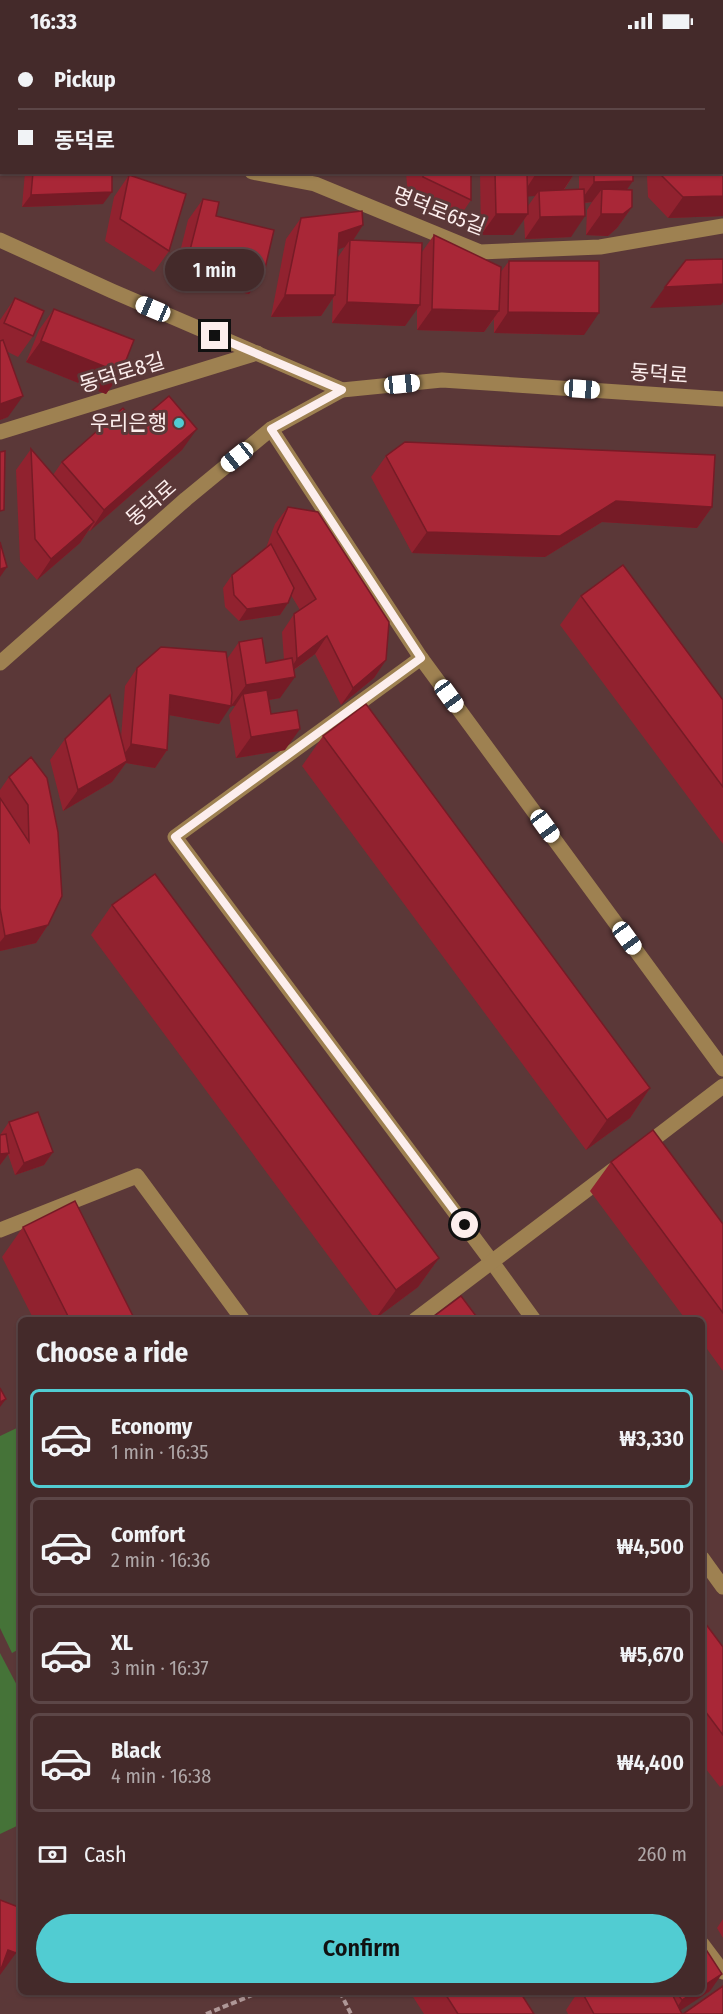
<!DOCTYPE html>
<meta charset="utf-8">
<style>
:root{--surface:#442a2a;--page:#4b3232;--text:#f1f3f6;--muted:#afa7a8;--line:#5c4647;--accent:#51ccd2}
body{margin:0;font-family:"Fira Sans Condensed","Noto Sans KR",sans-serif;background:var(--page);color:var(--text);height:100vh;display:flex;flex-direction:column;font-size:22px;white-space:nowrap}
*{box-sizing:border-box;margin:0}
p{font-size:20px;color:var(--muted)}
.icon{flex:none;width:33px;height:33px;fill:none;stroke:currentColor;stroke-width:2;stroke-linecap:round;stroke-linejoin:round}
.map{position:relative;flex:1;overflow:hidden}
.panel{position:absolute;left:18px;top:1275px;width:687px;height:678px;display:flex;flex-direction:column;background:var(--surface);border-radius:9px;box-shadow:0 2px 4px #0004,0 0 0 2px var(--line)}
.panel>*{flex:none}
.top-card{position:absolute;left:0px;top:0px;width:723px;height:132px;box-shadow:0 2px 4px #0004,0 0 0 2px var(--line);display:grid;align-content:center;height:132px;padding:0 18px;background:var(--surface)}
.end{position:absolute;width:27px;height:27px;margin:-14px;border:8px solid #fceeed;background:#111;box-shadow:0 0 0 3px #111}
.from{border-radius:50%}
.bubble{position:absolute;height:42px;border-radius:21px;background:var(--surface);box-shadow:0 2px 4px #0004,0 0 0 2px var(--line);font-size:20px;font-weight:600;line-height:42px;text-align:center}
.car{position:absolute;width:18px;height:36px;margin:-18px -9px;border-radius:8px;box-shadow:0 0 4px 2px #0007;background:linear-gradient(#fff 24%,#345 0 40%,#fff 0 76%,#345 0 86%,#fff 0)}
.top-card b{display:flex;align-items:center;gap:21px;height:57px;font-size:22px}
.top-card b+b{border-top:2px solid var(--line)}
.top-card i{width:15px;height:15px;background:var(--text)}
ul{padding:0;list-style:none}
li{display:flex;align-items:center;gap:18px;height:99px;margin:0 12px 9px;padding:0 6px;border:3px solid var(--line);border-radius:9px}
li div{flex:1}
li b{display:block;font-size:22px}
li em{font-style:normal;font-weight:600}
li.selected{border-color:var(--accent)}
li>.icon{width:54px;height:54px;stroke-width:1.5}
h2{padding:0 18px;font-size:27px;line-height:72px}
.pay{display:flex;align-items:center;gap:15px;height:66px;padding:0 18px;font-size:22px}
.pay p{margin-inline-start:auto}
.action{display:flex;gap:12px;margin-top:auto;padding:12px 18px}
.action a{flex:1;height:69px;border-radius:36px;background:var(--accent);color:#111;font-size:24px;font-weight:600;line-height:69px;text-align:center}
.status{display:flex;justify-content:space-between;align-items:center;height:42px;padding:0 30px;background:var(--surface);direction:ltr}
.status svg{height:16px;fill:currentColor}
.map>svg:first-child{display:block}
.green{fill:#457338}
.lines{fill:none;stroke-linecap:round;stroke-linejoin:round}
.path{stroke:#af9797;stroke-width:4;stroke-dasharray:6 3;stroke-linecap:butt}
.minor{stroke:#9e8151;stroke-width:15}
.wall{fill:#91222f;fill-rule:evenodd}
.shaded-wall{fill:#761b26}
.building{fill:#a92737;stroke:#761b26;stroke-width:1.5}
.route{stroke:#fceeed;stroke-width:8}
.poi-dot{fill:#51ccd2;stroke:#5b3838;stroke-width:2}
.labels{text-anchor:middle;stroke-width:6;stroke-linejoin:round;paint-order:stroke}
.street-label{font-size:21px;fill:#fceeed;stroke:#5b3838}
.poi-label{font-size:21px;fill:#fceeed;stroke:#5b3838;text-anchor:end}
</style>
<div class="status"><b>16:33</b><svg viewBox="0 0 49 12"><path d="M0 12V9h3v3zM5 12V6h3v6zM10 12V3h3v9zM15 12V0h3v12zM26 1h20v11H26zM47 4h2v5h-2z"/></svg></div>
<div class="map">
<svg width="723" height="1972" viewBox="0 0 723 1972">
<rect width="100%" height="100%" fill="#5b3838"/>
<g class="green">
<path d="M21,1384V1606L12,1611L0,1586V1394Z"/>
<path d="M0,1611L21,1651V1782L0,1792Z"/>
</g>
<g class="lines">
<g class="path">
<path d="M340,1950L351,1972"/>
<path d="M206,1972L260,1950"/>
</g>
<g class="minor">
<path d="M593,0V2"/>
<path d="M0,109H2"/>
<path d="M252,130L315,142L480,210L600,205L723,184"/>
<path d="M0,198L112,249L342,348"/>
<path d="M271,387L421,616L723,1027"/>
<path d="M0,390L257,311"/>
<path d="M421,616L175,795L492,1220L534,1278"/>
<path d="M0,621L186,457L271,387L342,348L442,338L723,357"/>
<path d="M642,1106L723,1044"/>
<path d="M0,1188L137,1134L243,1278"/>
<path d="M415,1278L613,1128"/>
<path d="M702,1516L723,1545"/>
<path d="M702,1902L723,1930"/>
</g>
</g>
<g class="wall">
<path d="M723,96V174L668,176L648,155L647,134L648,132H646V130H722V98Z"/>
<path d="M25,130H112L103,162L22,165Z"/>
<path d="M406,130H471V158L456,180L408,156Z"/>
<path d="M480,130H574V132L564,148L579,147V130H633L627,148L632,165L617,186L608,194L586,193L587,168L592,160L585,161L571,195L525,197L524,177L513,193H481ZM528,154H535L528,164Z"/>
<path d="M129,133L169,209L154,230L105,199L114,155Z"/>
<path d="M203,157L264,231L249,252L174,234L188,178Z"/>
<path d="M301,176L363,183L353,198L422,210L434,193L500,231L509,219L584,293L494,291V277L484,290L417,288V266L405,284L332,281L333,256L321,274L271,275L286,197ZM345,205L338,215V207Z"/>
<path d="M15,256L33,294L18,315L8,310V375L0,378V278Z"/>
<path d="M54,267L121,331L106,352L26,320L39,288Z"/>
<path d="M136,382L182,408L90,489L89,488L80,501L37,538L20,519L16,428L31,407L53,433L62,420Z"/>
<path d="M386,414L712,465L697,486L602,480L545,515L412,511L371,435Z"/>
<path d="M288,465L386,618L374,636L341,663L315,612L294,628L280,656L269,658L271,672L285,708L236,716L229,673L235,664H231V662L219,682L169,673L167,708L155,726L126,721L112,740L63,769L50,718L65,697L121,696L125,644L137,626L227,617L239,600L266,621L284,618L282,590L294,572L300,568L291,553L288,561L280,573L239,579L225,565L223,546L232,533L266,506L275,482Z"/>
<path d="M581,554L723,658V802L560,583Z"/>
<path d="M323,694L650,1046L630,1076L586,1108L302,724Z"/>
<path d="M31,715L48,883L36,901L0,909V748L9,735Z"/>
<path d="M112,863L439,1216L418,1245L375,1277L91,893Z"/>
<path d="M9,1080L53,1110L44,1123L15,1133L8,1112L0,1123V1093Z"/>
<path d="M611,1120L723,1182V1329L702,1300V1278H686L590,1149Z"/>
<path d="M23,1185L135,1278H34L2,1215Z"/>
<path d="M702,1577L723,1605V1743L720,1745L702,1722Z"/>
<path d="M21,1829V1845L17,1835Z"/>
<path d="M723,1877V1896L717,1886Z"/>
<path d="M710,1949L680,1968L682,1972H568L566,1968L578,1950Z"/>
<path d="M410,1950H520L534,1972H424Z"/>
</g>
<g class="shaded-wall">
<path d="M722,53H723V66L722,68Z"/>
<path d="M574,132L560,153L539,149L535,154L521,155L535,133Z"/>
<path d="M633,139L618,160L602,147L592,160L579,161L594,140Z"/>
<path d="M112,150L103,162L22,165L31,153Z"/>
<path d="M723,154V174L668,176L683,155Z"/>
<path d="M632,165L617,186L608,194L586,193L601,172Z"/>
<path d="M496,172H528L513,193H481Z"/>
<path d="M585,174L571,195L525,197L540,175Z"/>
<path d="M363,183L350,203V198L345,205L325,212L339,191Z"/>
<path d="M189,212L264,231L249,252L174,234Z"/>
<path d="M723,242V260L721,263L650,266L665,245Z"/>
<path d="M285,253H335L321,274L271,275Z"/>
<path d="M347,260L420,263L405,284L332,281Z"/>
<path d="M432,267L499,269L484,290L417,288Z"/>
<path d="M508,270L599,271L584,293L494,291Z"/>
<path d="M41,299L121,331L106,352L26,320Z"/>
<path d="M23,354L8,375L0,378V362Z"/>
<path d="M197,387L182,408L90,489L104,468Z"/>
<path d="M616,459L712,465L697,486L602,480L545,515L412,511L427,490Z"/>
<path d="M94,480L80,501L37,538L51,517Z"/>
<path d="M7,525L0,535V527Z"/>
<path d="M288,561L280,573L239,579L247,567Z"/>
<path d="M327,594L315,612L285,634L297,617Z"/>
<path d="M386,618L374,636L341,663L353,646Z"/>
<path d="M295,635L280,656L245,662L243,652L235,664H231L246,643Z"/>
<path d="M170,653L231,664L219,682L158,671Z"/>
<path d="M300,687L285,708L236,716L251,695Z"/>
<path d="M131,702L167,708L155,726L126,721L112,740L63,769L78,748L119,720Z"/>
<path d="M48,883L36,901L0,909V900L5,894Z"/>
<path d="M650,1046L630,1076L586,1108L607,1078Z"/>
<path d="M53,1110L44,1123L15,1133L24,1121Z"/>
<path d="M9,1111L0,1123V1112Z"/>
<path d="M439,1216L418,1245L375,1277L396,1248Z"/>
<path d="M6,1357L0,1365V1360Z"/>
<path d="M8,1908L16,1911L0,1933V1920Z"/>
<path d="M722,1932L710,1949L675,1972H672L682,1958L694,1950H702V1945Z"/>
</g>
<g class="building">
<path d="M723,2V53H722V3Z"/>
<path d="M722,111H723V154L683,155L662,134V130H722Z"/>
<path d="M33,130H112V150L31,153Z"/>
<path d="M423,130H471V158L423,135Z"/>
<path d="M495,130H527L528,172H496Z"/>
<path d="M535,130H574V132L535,133Z"/>
<path d="M594,130H633V139L594,140Z"/>
<path d="M129,133L186,152L169,209L120,177Z"/>
<path d="M584,147L585,174L540,175L539,149Z"/>
<path d="M602,147L632,148V165L623,172H601Z"/>
<path d="M203,157L219,160L216,174L274,188L264,231L189,212Z"/>
<path d="M362,169L363,183L339,191L335,253H285L301,176Z"/>
<path d="M434,193L501,225L499,269L432,267Z"/>
<path d="M350,198L422,201L420,263L347,260Z"/>
<path d="M723,217V242L665,245L686,218Z"/>
<path d="M509,219H599V271L508,270Z"/>
<path d="M15,256L44,269L33,294L4,281Z"/>
<path d="M54,267L134,298L121,331L41,299Z"/>
<path d="M3,298L23,354L0,362V299Z"/>
<path d="M169,354L197,387L104,468L62,420L123,366L136,382Z"/>
<path d="M405,400L715,413L712,465L616,459L560,494L427,490L386,414Z"/>
<path d="M31,407L94,480L51,517L35,497Z"/>
<path d="M5,409L4,468L0,469V410Z"/>
<path d="M288,465L318,470L389,580L386,618L353,646L327,594L297,617L294,572L316,557L277,490Z"/>
<path d="M0,500L7,525L0,527Z"/>
<path d="M271,502L294,546L288,561L247,567L234,553L232,533Z"/>
<path d="M623,523L723,658V745L581,554Z"/>
<path d="M262,596L266,621L292,616L295,635L246,643L239,600Z"/>
<path d="M161,605L226,610L232,651L231,664L170,653L167,708L131,702L137,626Z"/>
<path d="M267,648L271,672L297,668L300,687L251,695L243,652Z"/>
<path d="M110,653L127,719L78,748L65,697Z"/>
<path d="M366,662L650,1046L607,1078L323,694Z"/>
<path d="M31,715L47,736L58,790L62,854L48,883L5,894L0,866V756L29,800L28,763L9,735Z"/>
<path d="M155,832L439,1216L396,1248L112,863Z"/>
<path d="M38,1070L53,1110L24,1121L9,1080Z"/>
<path d="M653,1088L723,1182V1271L611,1120Z"/>
<path d="M6,1092L9,1111L0,1112V1093Z"/>
<path d="M75,1159L135,1278H70L23,1185Z"/>
<path d="M461,1254L479,1278H429Z"/>
<path d="M0,1346L6,1357L0,1360Z"/>
<path d="M702,1577L723,1605V1693L702,1665Z"/>
<path d="M0,1858L21,1866V1898L16,1911L8,1908L1,1927L0,1926Z"/>
<path d="M705,1906L722,1932L702,1945V1908Z"/>
<path d="M723,1944V1972H683Z"/>
<path d="M444,1950H520L534,1972H458Z"/>
<path d="M582,1950H671L682,1972H594Z"/>
<path d="M676,1950H694L682,1958Z"/>
</g>
<g class="lines">
<path class="route" d="M215,294L342,348L271,387L421,616L175,795L465,1183"/>
</g>
<circle class="poi-dot" cx="179" cy="381" r="6"/>
<g class="labels">
<g class="street-label">
<text transform="translate(439 169) rotate(21)" y="7">명덕로65길</text>
<text transform="translate(122 331) rotate(-17)" y="7">동덕로8길</text>
<text transform="translate(659 332) rotate(4)" y="7">동덕로</text>
<text transform="translate(151 461) rotate(-41)" y="7">동덕로</text>
</g>
<g class="poi-label">
<text x="167" y="388">우리은행</text>
</g>
</g>
</svg>
<i class="end from" style="left:465px;top:1183px"></i>
<i class="end" style="left:215px;top:294px"></i>
<div class="bubble" style="left:165px;top:207px;width:99px">1 min</div>
<i class="car" style="left:153px;top:267px;rotate:293deg"></i>
<i class="car" style="left:402px;top:342px;rotate:84deg"></i>
<i class="car" style="left:582px;top:347px;rotate:94deg"></i>
<i class="car" style="left:237px;top:415px;rotate:231deg"></i>
<i class="car" style="left:449px;top:654px;rotate:144deg"></i>
<i class="car" style="left:545px;top:784px;rotate:144deg"></i>
<i class="car" style="left:627px;top:896px;rotate:144deg"></i>
<div class="top-card">
<b><i class="from"></i>Pickup</b>
<b><i></i>동덕로</b>
</div>
<section class="panel">
<h2>Choose a ride</h2>
<ul>
<li class="selected"><svg class="icon" aria-label="car" viewBox="0 0 24 24"><path d="M5 17H2v-5l4-1 3-4h7l3 4 3 1v5h-3M9 17h6M6 11h13"/><circle cx="7" cy="17" r="2"/><circle cx="17" cy="17" r="2"/></svg><div><b>Economy</b><p>1 min · 16:35</p></div><em>₩3,330</em></li>
<li><svg class="icon" aria-label="car" viewBox="0 0 24 24"><path d="M5 17H2v-5l4-1 3-4h7l3 4 3 1v5h-3M9 17h6M6 11h13"/><circle cx="7" cy="17" r="2"/><circle cx="17" cy="17" r="2"/></svg><div><b>Comfort</b><p>2 min · 16:36</p></div><em>₩4,500</em></li>
<li><svg class="icon" aria-label="car" viewBox="0 0 24 24"><path d="M5 17H2v-5l4-1 3-4h7l3 4 3 1v5h-3M9 17h6M6 11h13"/><circle cx="7" cy="17" r="2"/><circle cx="17" cy="17" r="2"/></svg><div><b>XL</b><p>3 min · 16:37</p></div><em>₩5,670</em></li>
<li><svg class="icon" aria-label="car" viewBox="0 0 24 24"><path d="M5 17H2v-5l4-1 3-4h7l3 4 3 1v5h-3M9 17h6M6 11h13"/><circle cx="7" cy="17" r="2"/><circle cx="17" cy="17" r="2"/></svg><div><b>Black</b><p>4 min · 16:38</p></div><em>₩4,400</em></li>
</ul>
<div class="pay"><svg class="icon" aria-label="cash" viewBox="0 0 24 24"><path d="M3 7h18v10H3z"/><circle cx="12" cy="12" r="2"/></svg>Cash<p>260 m</p></div>
<div class="action"><a>Confirm</a></div>
</section>
</div>
